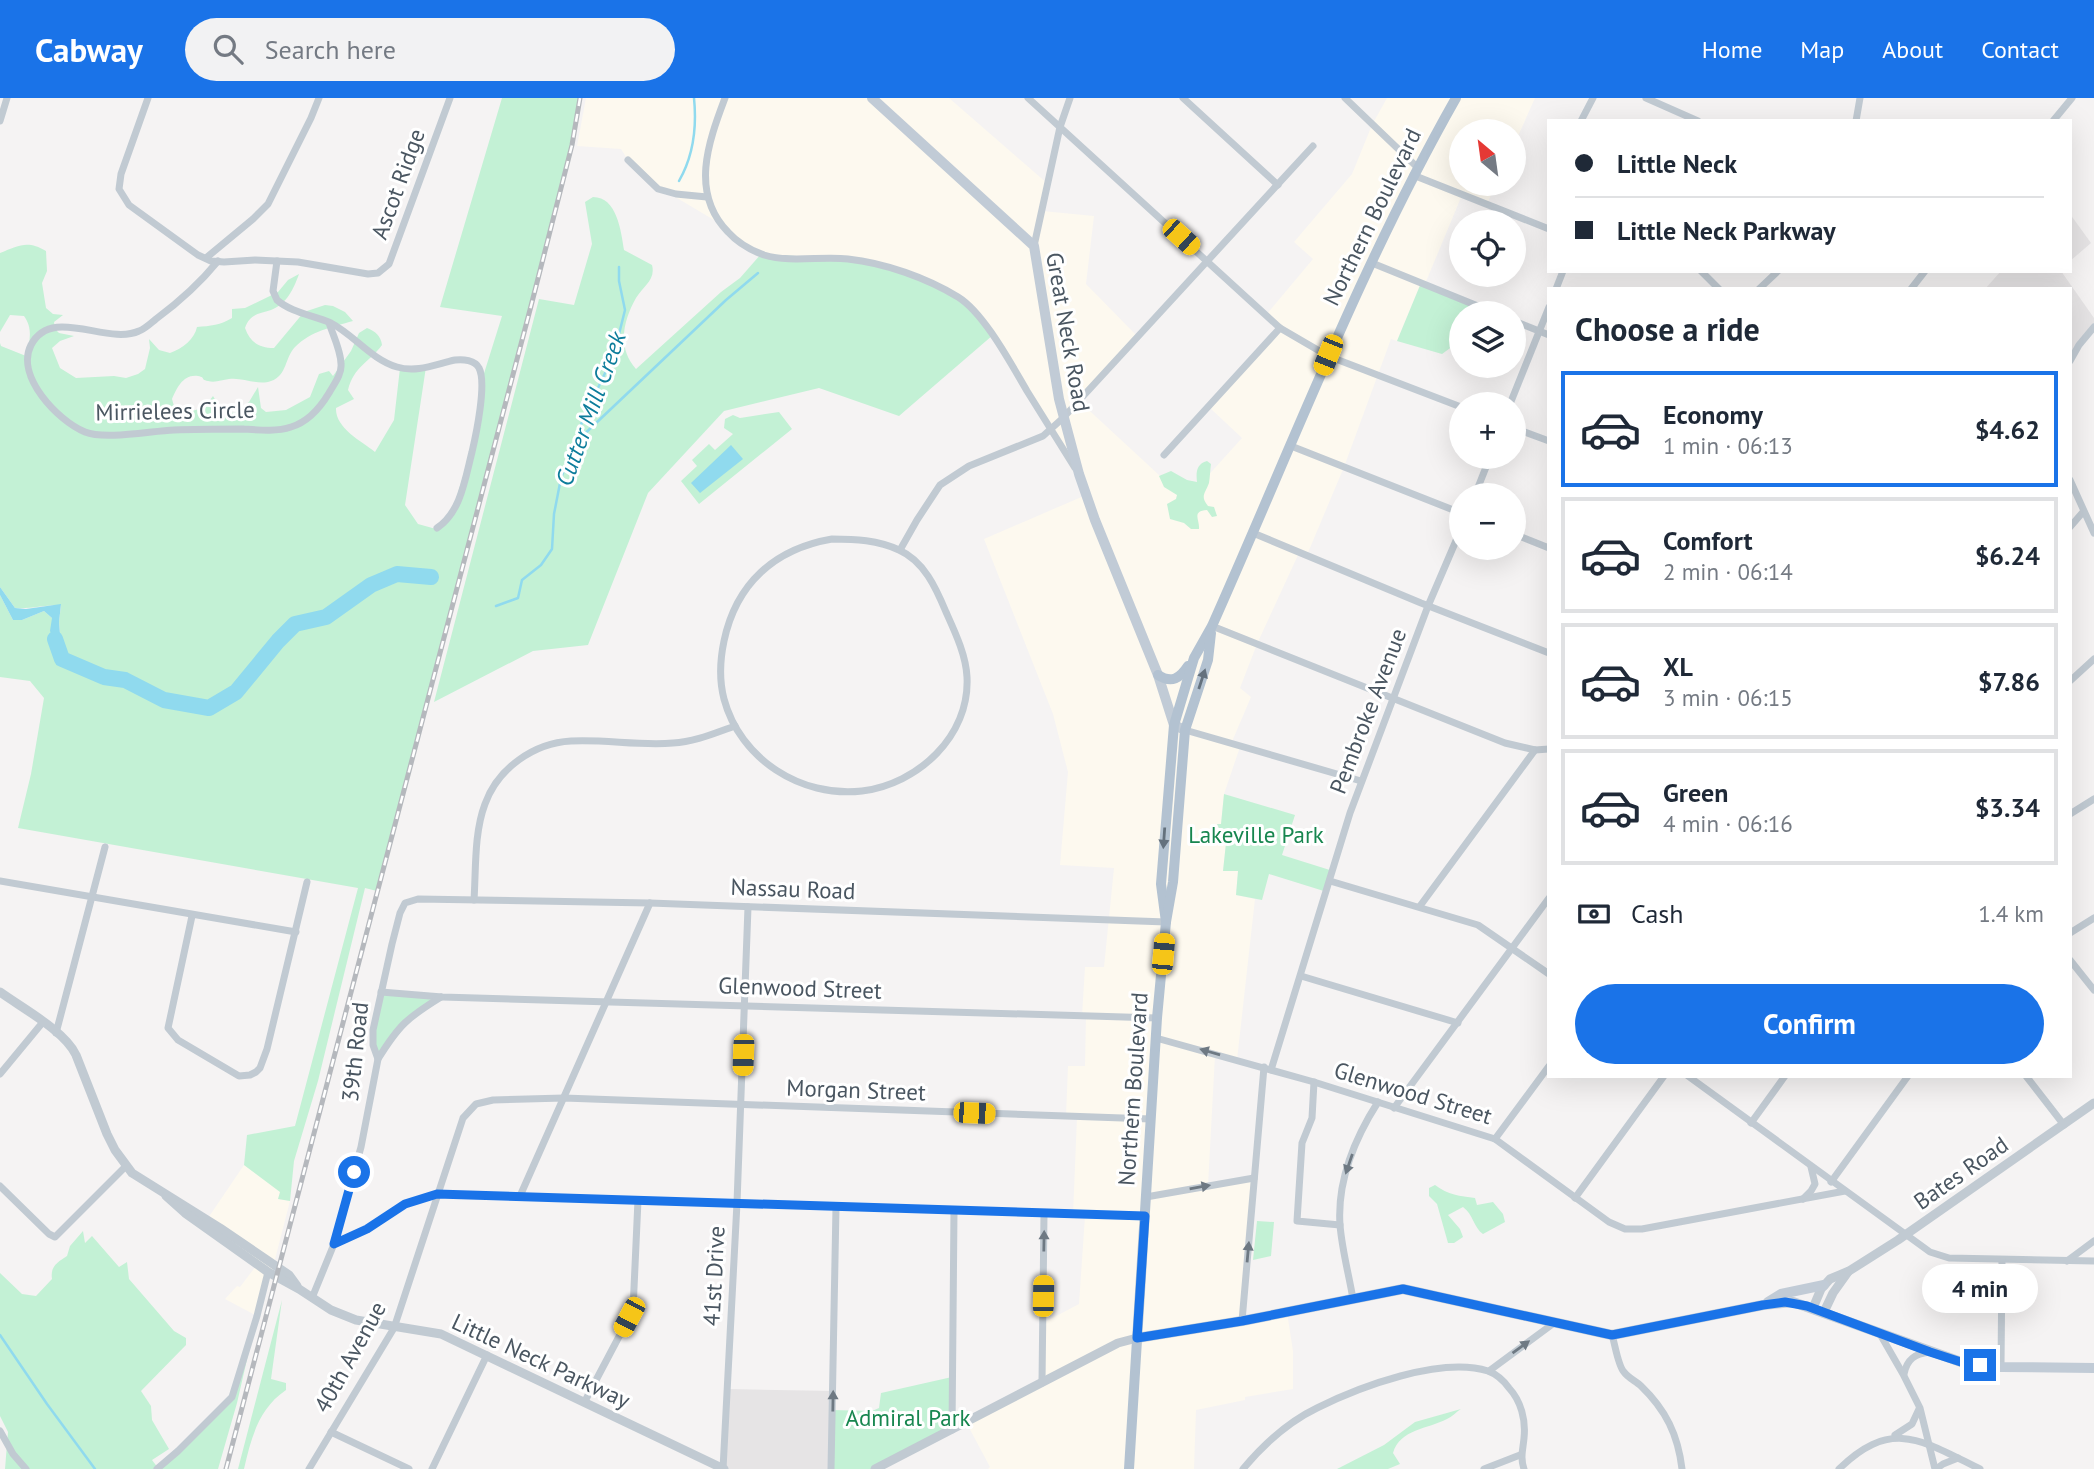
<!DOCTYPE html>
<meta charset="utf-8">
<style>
:root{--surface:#fff;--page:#f2f2f3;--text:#1f2937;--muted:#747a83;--line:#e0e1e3;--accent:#1a73e8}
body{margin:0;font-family:"PT Sans",sans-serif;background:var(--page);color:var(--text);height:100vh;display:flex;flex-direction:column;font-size:26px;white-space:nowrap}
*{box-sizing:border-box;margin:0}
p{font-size:23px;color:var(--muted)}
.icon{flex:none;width:38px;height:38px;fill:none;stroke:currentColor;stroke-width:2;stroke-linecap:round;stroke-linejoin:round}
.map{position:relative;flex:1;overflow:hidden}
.details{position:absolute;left:1547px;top:189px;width:525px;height:791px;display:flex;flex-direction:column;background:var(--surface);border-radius:0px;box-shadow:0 7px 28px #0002}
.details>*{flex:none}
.guide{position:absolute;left:1547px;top:21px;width:525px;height:154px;border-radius:0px;box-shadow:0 7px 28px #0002;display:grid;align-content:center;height:154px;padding:0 28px;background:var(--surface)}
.needle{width:46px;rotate:331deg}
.buttons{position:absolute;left:1449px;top:21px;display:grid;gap:14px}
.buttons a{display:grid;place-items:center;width:77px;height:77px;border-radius:50%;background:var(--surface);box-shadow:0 7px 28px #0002;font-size:35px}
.end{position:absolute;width:32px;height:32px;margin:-16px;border:9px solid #1a73e8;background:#fff;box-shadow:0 0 0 4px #fff}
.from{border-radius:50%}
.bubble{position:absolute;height:49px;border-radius:24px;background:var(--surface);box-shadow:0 7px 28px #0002;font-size:23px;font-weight:800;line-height:49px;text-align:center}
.car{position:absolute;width:21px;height:42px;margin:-21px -10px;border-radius:9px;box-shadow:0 0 5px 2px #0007;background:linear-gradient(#f5c518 24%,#345 0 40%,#f5c518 0 76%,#345 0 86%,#f5c518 0)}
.guide b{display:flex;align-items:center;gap:24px;height:66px;font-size:26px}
.guide b+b{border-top:2px solid var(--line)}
.guide i{width:18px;height:18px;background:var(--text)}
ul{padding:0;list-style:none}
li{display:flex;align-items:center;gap:21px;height:116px;margin:0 14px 10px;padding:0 14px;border:4px solid var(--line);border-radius:0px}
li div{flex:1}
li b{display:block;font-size:26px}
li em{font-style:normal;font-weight:800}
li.active{border-color:var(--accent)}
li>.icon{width:63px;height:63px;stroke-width:1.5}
h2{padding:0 28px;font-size:32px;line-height:84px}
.pay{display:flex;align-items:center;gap:18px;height:77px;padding:0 28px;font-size:26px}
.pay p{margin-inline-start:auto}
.button{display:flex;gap:14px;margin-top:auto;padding:14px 28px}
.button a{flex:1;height:80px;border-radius:42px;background:var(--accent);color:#fff;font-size:28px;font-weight:800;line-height:80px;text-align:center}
header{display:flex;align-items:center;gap:42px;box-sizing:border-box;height:98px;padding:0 35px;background:var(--accent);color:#fff}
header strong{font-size:33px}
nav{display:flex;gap:38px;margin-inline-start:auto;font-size:24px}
.search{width:490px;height:63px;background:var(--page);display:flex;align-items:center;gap:18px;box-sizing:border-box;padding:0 24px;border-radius:38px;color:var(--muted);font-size:26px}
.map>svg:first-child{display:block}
.commercial{fill:#fdf9ef}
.education{fill:#e6e4e5}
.green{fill:#c3f1d5}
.water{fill:#90daee}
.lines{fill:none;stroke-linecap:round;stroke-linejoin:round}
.stream{stroke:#90daee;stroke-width:2.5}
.river{stroke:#90daee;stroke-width:16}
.minor{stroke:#c1cad2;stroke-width:7}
.tertiary{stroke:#c1cad2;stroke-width:9}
.secondary{stroke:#c1cbd6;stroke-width:10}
.primary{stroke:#b3c2d1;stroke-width:10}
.rail-casing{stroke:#b5b8bd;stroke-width:5}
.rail{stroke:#fff;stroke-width:2.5;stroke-dasharray:8;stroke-linecap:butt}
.oneway{fill:#64717d}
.oneway2{fill:#6e7983}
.route{stroke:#1a73e8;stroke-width:9}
.labels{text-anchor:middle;stroke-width:6;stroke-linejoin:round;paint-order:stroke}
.street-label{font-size:23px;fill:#4a5661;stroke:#fff}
.park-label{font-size:23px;fill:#17864f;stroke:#fff}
.water-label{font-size:24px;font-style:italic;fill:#0c7c9b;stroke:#fff}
</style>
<header>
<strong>Cabway</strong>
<div class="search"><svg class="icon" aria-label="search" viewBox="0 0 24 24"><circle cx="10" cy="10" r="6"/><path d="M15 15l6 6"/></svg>Search here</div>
<nav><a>Home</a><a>Map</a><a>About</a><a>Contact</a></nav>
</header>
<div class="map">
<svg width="2094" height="1371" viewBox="0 0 2094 1371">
<rect width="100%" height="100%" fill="#f5f3f3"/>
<g class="commercial">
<path d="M586,0H949L1048,86L1042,113L1094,118L1086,186L1138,239L1079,303L1186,402L1242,340L1209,309L1280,230L1266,217L1313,161L1294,144L1352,76L1372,27L1387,0H1535L1514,47V33H1461V86H1496L1487,106L1462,97L1425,186L1421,185L1397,243L1391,241L1344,369L1307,457L1299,455L1257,546L1240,590L1251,599L1231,646L1240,649L1224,696L1221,727H1217L1226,745L1223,773H1238L1236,797L1255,801L1237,962L1215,957L1208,1088L1254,1080L1242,1222L1287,1214L1293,1253V1291L1245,1299V1302L1196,1312L1194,1371H988L990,1369L966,1324L1042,1285L1043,1225L1079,1206L1085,1118L1073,1117L1077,1019L1066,1018L1068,968H1085L1086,918H1082L1085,869H1104L1114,770L1060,767L1068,674L1053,616L984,441L1086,397L1084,389L999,245L966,205L750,151L719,125L667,94L628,62L621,51L577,48Z"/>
<path d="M244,1067L281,1094L279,1101L290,1103L272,1173L257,1218L225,1201L237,1188L240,1189L259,1164L204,1126Z"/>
</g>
<g class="education">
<path d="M2070,116L2091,145L2070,163Z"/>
<path d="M2001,173H2061L2094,220V229L2070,263V191H1985Z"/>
<path d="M728,1291L833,1293L831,1371H723Z"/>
</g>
<g class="green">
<path d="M502,0H580L572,47L531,208L447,533L377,793L365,790L318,983L294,1063L290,1103L278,1101L280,1094L244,1067L247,1037L295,1028L358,790L18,730L31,676L44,600L30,583L0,579V497L13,522H22L44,513L52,520L62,558L59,524L61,507C45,507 30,511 15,510L0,489V245L1,248L26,258C30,244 33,230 24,218L10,217L0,234V155C19,147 28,142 46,153L47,173L42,185L46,210L53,216L63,217L54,224L55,231L59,235L74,238L60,243L52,250L60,270L76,280L114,278L126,280L138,276L145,271L150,250L149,241L159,252L170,255C183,250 194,242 197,229C210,228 221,227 232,220V211L245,210L272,197L278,194L288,182L299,176C294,190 287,206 271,212C258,216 250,216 245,230C250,244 259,250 274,250L304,214L325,207L333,208L345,214L353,223C332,229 311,233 295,249C285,259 287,278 271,283C258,288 243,279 229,281C222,282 215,285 208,283C199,281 207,280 198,278C183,276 177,290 172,301L174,308C192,315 201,315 213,298L222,313L234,315L249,304L258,289L261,310L266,314L286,312L310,299L319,276L329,273L333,278L351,253L359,235L367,230C375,233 381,238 382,247C369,265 354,268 348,292L354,301L336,310C335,330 361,343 375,354L394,322L400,270L426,269L405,407L418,426L436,431L451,417L479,327L481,285L502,218L440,209Z"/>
<path d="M593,99C617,99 621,133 624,152L652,167C656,182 643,188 636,200C623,223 617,250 636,271L721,194L740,180L761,156L846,161L916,179L958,199L993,237L899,318L819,290L724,313L648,395L588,547L533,553L434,604L539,201L574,207L592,146L585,104Z"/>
<path d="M1421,185L1489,215H1461V252L1458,256L1457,245L1442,256L1397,243Z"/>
<path d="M779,314L792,331L699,406L681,383L697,368L692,362L709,346L715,352L733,336L724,330L725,321L733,317L740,320Z"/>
<path d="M1207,363L1211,366C1210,373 1210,379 1209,385C1205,396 1200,398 1208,408L1214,409L1217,418L1212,419L1207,412C1191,413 1200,422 1199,431H1191L1184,425L1170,421L1167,406L1176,401L1177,397L1164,389L1159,378L1171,373L1187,382L1197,384C1196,375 1196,366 1207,363Z"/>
<path d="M1224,696L1295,717L1282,757L1333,773L1327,794L1269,776L1262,802L1236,797L1238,773H1223L1226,745L1217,726H1221Z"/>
<path d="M381,894L442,899L418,913L378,961L373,932Z"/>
<path d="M1435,1087C1448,1097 1460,1098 1475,1100L1477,1107L1493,1104L1503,1116L1505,1124L1483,1136C1474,1130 1473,1116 1463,1109L1448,1117L1460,1131L1463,1139L1454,1145H1448L1437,1106L1429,1098V1090Z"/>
<path d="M1257,1123L1274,1124L1271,1158L1253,1162Z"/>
<path d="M83,1133L85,1145L92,1138L119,1169L127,1164L129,1181L174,1233L186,1240V1247L141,1293L151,1308L152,1322L169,1351L152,1362L158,1370L232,1299L257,1218L237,1305L218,1371H5L8,1334L0,1318V1175L22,1196L36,1198L52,1181C50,1168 58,1164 67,1158L70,1148Z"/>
<path d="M282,1202L271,1281L286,1285V1292C258,1311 251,1341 244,1371H238Z"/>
<path d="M952,1279V1332L875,1371H831L832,1312L872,1313L879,1310L881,1295Z"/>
<path d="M1461,1311C1456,1314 1452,1319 1447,1321C1428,1331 1400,1331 1393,1355L1400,1366L1388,1371H1337L1384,1347L1415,1324Z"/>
</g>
<g class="water">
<path d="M731,347L743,361L700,395L691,385Z"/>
<path d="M0,489L15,510L26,511L61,506L59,524L62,561L50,533L52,520L44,513L22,522H13L0,497Z"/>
</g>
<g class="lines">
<g class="stream">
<path d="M679,83C694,57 697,30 694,0"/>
<path d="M576,344L726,202L758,175"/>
<path d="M496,508L518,500L522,482L541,467L552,451L554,416L561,380L582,324L614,256L625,212L619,183V169"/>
<path d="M0,1237L47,1306L95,1371"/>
</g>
<path class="river" d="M55,541L62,561L104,579L125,582L164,602L209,610L236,594L278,543L295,526L326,519L371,487L397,476L431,479"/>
<g class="minor">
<path d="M148,0L121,76L119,91L129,107L198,157L211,163L224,164L255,162L298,164L368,176L378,175L389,166L450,0"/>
<path d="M725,0C708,45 690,95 728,134C737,144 750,152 764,157C791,165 821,158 848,161C885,165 927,180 958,199C984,215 1011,266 1027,293C1043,319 1059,344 1075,370"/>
<path d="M1028,0L1280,230L1328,258L1461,309"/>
<path d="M1183,0L1278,87"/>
<path d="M1345,0L1417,69"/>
<path d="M1646,0L1698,23"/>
<path d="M0,23L7,0"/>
<path d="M1581,23L1593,0"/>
<path d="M1856,23L1860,0"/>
<path d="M2053,23L2072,0"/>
<path d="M628,62L658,91L676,96L707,99"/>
<path d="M1413,77L1549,131"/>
<path d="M1034,148L1060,29L1070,0"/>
<path d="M206,160L253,121L268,106L311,20L319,0"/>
<path d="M218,163C200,185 179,204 156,221C151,225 145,231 139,233C107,248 52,207 31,247C15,278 58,323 85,334C105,342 150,333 174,332C197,331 220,331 243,331C258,332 276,334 291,329C308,324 320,310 329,295C334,286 342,276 341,266C341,253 333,237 329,225"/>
<path d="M277,163L273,193L277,202C292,215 313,217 331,225C354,237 372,262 397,269C417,275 436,266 455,262C463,261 475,262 479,270C487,285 476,337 472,354C465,381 461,414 437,430"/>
<path d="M1372,165L1495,215"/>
<path d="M1701,173L1719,191"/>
<path d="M1556,191L1563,173"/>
<path d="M1759,191L1778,173"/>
<path d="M1911,191L1925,173"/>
<path d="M1514,223L1549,237"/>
<path d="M2070,263L2079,247L2094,229"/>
<path d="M1510,306L1549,209"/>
<path d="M1514,330L1549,343"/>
<path d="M1291,348L1461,415"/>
<path d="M1164,357L1280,230"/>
<path d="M2070,382L2094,435"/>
<path d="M1475,397L1490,359"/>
<path d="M2070,429L2083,414"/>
<path d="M1253,435L1421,505L1549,555"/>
<path d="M1514,436L1549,450"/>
<path d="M832,441C855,441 878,442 899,452C924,463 936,490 946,514C955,534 966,557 967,579C970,638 918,686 862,693C801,700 740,661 724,601C719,582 720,562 724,543C736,486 774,451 832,441Z"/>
<path d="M900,452L917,422L940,387L969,368L1043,338L1063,320L1313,48"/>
<path d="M1212,528L1505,645L1535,652L1549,651"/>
<path d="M2070,583L2094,561"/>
<path d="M1185,632L1361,683"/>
<path d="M2070,716L2094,701"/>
<path d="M0,783L296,834"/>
<path d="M1330,783L1478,827L1549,876"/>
<path d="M474,802C476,771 474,735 485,706C498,670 534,645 571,643C605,641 639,648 673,645C695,644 715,635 735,628"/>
<path d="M1420,808L1535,652"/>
<path d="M192,818L168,930L178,942L239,978L250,977L256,974L260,970L267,951L307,784"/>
<path d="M2070,835L2094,820"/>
<path d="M2070,862L2094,892"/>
<path d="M1301,878L1458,925"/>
<path d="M381,894L442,899L1157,920"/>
<path d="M56,935L105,749"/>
<path d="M1156,940L1314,984L1495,1041L1609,1124L1625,1131H1642L1845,1093"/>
<path d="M378,961C399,927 407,920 441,899"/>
<path d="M1271,972L1350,715L1428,508L1461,431"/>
<path d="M0,976L43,924"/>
<path d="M1688,978L1930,1154L1949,1160L2094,1163"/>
<path d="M2026,978L2064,1027"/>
<path d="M1314,984L1312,1020L1302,1045L1297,1123L1340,1127"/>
<path d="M1394,1010L1549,800"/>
<path d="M1751,1025L1785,978"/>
<path d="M1495,1041L1549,968"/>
<path d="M1831,1084L1908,978"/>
<path d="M0,1088L49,1136L55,1139L126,1068"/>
<path d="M520,1098L650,805"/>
<path d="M1146,1099L1254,1080"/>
<path d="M1575,1100L1664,978"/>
<path d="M1803,1101L1811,1093L1815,1086L1811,1069"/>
<path d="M334,1146L367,1131L405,1106L437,1096L1145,1118"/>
<path d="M2067,1163L2094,1143"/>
<path d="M312,1200L334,1146L361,1049L378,961L373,947V932L392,846L400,815L405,805L418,801L650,805L1166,824"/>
<path d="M1353,1201C1349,1177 1342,1152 1340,1127C1337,1083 1355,1040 1378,1004"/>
<path d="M1242,1223L1264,969"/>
<path d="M1880,1236L1903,1276L1920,1310L1935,1371"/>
<path d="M1612,1237C1615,1246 1618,1268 1624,1274C1628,1280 1636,1283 1641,1288C1666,1312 1678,1337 1682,1371"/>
<path d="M2001,1269L2002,1162"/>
<path d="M1489,1273L1554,1225"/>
<path d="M1904,1276C1907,1261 1915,1256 1929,1254"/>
<path d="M1042,1285L1044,1116"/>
<path d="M585,1303L633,1212L638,1102"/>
<path d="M952,1332L954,1113"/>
<path d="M0,1333L13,1356L26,1371"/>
<path d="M331,1334L409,1371"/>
<path d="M1895,1337L1912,1326L1919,1311"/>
<path d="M157,1371L178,1353L232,1299L257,1218L268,1174"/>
<path d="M309,1371L394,1230L463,1020L476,1006L493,1002L564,1000L1151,1021"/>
<path d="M432,1371L487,1257"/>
<path d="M723,1371L737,1105L748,809"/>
<path d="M831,1371L836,1109"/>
<path d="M1243,1371C1263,1347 1288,1324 1317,1310C1359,1289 1441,1258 1488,1273C1496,1276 1504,1283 1509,1290C1521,1303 1526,1322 1524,1340C1523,1352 1520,1359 1524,1371"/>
<path d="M1484,1371L1520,1357"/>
<path d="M1839,1371C1892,1319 1923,1343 1980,1371"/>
<path d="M1936,1371L1943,1366L1958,1360"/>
</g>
<g class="tertiary">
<path d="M0,894C22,910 65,933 76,957L107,1036L115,1052L132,1075L220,1130L289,1177L297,1188"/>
<path d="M166,1098L185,1115L268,1174L299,1191L331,1212L356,1222L441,1236L724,1371"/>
<path d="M1813,1210L1821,1191L1830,1181L1849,1173L1898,1142L2094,1005"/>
<path d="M1824,1214L1833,1195L1848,1174"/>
<path d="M875,1371L1118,1245L1137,1240"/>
</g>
<g class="secondary">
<path d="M872,0L1034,148L1059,301L1079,376L1095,422L1158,577L1174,627L1185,632"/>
<path d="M1768,1204L1781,1196L1824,1187"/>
<path d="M1137,1240L1242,1223L1403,1191L1612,1237L1763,1207L1793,1204L1961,1264L2001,1269L2094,1270"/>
</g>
<g class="primary">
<path d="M1158,577C1172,586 1180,580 1188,568"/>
<path d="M1166,824L1161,786L1174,627L1194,560L1212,528C1291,351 1360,169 1456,0"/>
<path d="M1129,1371L1157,920L1166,824L1173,784L1185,632L1208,562L1211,535"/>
</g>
<defs>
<path id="rail" d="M226,1371L531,208L572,47L580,0"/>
</defs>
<use href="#rail" class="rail-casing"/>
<use href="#rail" class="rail"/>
</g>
<defs><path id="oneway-solid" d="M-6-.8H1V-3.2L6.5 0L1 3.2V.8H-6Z" transform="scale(1.75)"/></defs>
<g class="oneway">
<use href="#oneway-solid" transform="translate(1202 581) rotate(-72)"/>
<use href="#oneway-solid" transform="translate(1164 740) rotate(94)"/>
</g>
<g class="oneway2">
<use href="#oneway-solid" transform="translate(1210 954) rotate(-164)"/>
<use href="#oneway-solid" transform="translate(1349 1066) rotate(109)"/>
<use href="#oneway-solid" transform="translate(1200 1089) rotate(-10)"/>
<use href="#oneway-solid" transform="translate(1044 1143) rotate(-89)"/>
<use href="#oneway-solid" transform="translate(1248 1154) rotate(-85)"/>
<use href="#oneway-solid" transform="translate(1521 1249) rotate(-36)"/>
<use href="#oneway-solid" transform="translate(833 1303) rotate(-89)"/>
</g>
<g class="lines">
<path class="route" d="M354,1074L334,1146L367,1131L405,1106L437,1096L1145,1118L1137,1240L1242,1223L1403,1191L1612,1237L1763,1207L1785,1204L1807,1208L1930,1254L1961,1264L1980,1267"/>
</g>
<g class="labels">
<g class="street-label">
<text transform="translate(398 86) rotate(-70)" y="8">Ascot Ridge</text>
<text transform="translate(1372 119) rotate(-64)" y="8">Northern Boulevard</text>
<text transform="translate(1068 234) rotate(80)" y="8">Great Neck Road</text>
<text transform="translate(175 313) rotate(-1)" y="8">Mirrielees Circle</text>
<text transform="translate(1368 613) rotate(-69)" y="8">Pembroke Avenue</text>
<text transform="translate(793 791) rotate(2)" y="8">Nassau Road</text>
<text transform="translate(800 890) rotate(2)" y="8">Glenwood Street</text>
<text transform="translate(355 954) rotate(-84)" y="8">39th Road</text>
<text transform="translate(1133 991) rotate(-86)" y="8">Northern Boulevard</text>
<text transform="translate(856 992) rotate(2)" y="8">Morgan Street</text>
<text transform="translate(1413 995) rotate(17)" y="8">Glenwood Street</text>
<text transform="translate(1961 1075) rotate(-35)" y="8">Bates Road</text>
<text transform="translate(714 1178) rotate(-87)" y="8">41st Drive</text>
<text transform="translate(350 1259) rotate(-61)" y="8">40th Avenue</text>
<text transform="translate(541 1263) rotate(25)" y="8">Little Neck Parkway</text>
</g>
<g class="park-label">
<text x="1256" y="745">Lakeville Park</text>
<text x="908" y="1328">Admiral Park</text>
</g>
<g class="water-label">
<text transform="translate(591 311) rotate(-70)" y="8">Cutter Mill Creek</text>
</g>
</g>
</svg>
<div class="buttons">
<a><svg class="needle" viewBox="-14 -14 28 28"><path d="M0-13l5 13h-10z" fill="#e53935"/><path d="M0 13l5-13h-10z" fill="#747a83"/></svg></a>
<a><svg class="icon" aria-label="locate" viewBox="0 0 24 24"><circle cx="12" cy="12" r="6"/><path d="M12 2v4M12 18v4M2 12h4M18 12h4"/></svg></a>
<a><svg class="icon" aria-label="layers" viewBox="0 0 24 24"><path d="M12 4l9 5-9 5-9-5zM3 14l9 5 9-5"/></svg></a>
<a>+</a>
<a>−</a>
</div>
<i class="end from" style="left:354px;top:1074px"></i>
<i class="end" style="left:1980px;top:1267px"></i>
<div class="bubble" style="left:1922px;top:1166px;width:116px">4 min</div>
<i class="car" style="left:1181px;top:139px;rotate:132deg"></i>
<i class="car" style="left:1328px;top:257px;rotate:202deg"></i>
<i class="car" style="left:1163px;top:856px;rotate:5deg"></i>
<i class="car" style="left:743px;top:957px;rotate:182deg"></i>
<i class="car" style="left:974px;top:1015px;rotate:92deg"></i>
<i class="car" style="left:1043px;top:1198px;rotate:1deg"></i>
<i class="car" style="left:629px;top:1219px;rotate:208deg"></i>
<div class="guide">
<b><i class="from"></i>Little Neck</b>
<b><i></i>Little Neck Parkway</b>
</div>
<section class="details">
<h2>Choose a ride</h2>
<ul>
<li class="active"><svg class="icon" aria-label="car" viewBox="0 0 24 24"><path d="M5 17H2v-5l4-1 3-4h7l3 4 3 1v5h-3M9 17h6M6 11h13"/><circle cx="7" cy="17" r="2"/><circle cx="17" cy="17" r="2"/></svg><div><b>Economy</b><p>1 min · 06:13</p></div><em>$4.62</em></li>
<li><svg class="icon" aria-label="car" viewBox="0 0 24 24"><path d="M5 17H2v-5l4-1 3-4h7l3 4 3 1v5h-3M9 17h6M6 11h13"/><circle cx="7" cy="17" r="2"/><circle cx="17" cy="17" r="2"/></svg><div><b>Comfort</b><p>2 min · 06:14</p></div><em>$6.24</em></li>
<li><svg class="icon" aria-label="car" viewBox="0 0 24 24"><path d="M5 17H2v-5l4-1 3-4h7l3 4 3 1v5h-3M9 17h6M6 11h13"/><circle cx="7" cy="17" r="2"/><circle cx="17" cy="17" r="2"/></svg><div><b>XL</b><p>3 min · 06:15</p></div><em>$7.86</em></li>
<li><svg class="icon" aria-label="car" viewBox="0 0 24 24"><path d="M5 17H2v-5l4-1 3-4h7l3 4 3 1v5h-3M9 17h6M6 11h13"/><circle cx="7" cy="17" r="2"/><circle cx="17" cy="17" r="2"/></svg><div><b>Green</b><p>4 min · 06:16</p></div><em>$3.34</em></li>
</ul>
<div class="pay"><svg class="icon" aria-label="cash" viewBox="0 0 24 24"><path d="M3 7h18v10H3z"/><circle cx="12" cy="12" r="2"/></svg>Cash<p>1.4 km</p></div>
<div class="button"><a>Confirm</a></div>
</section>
</div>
